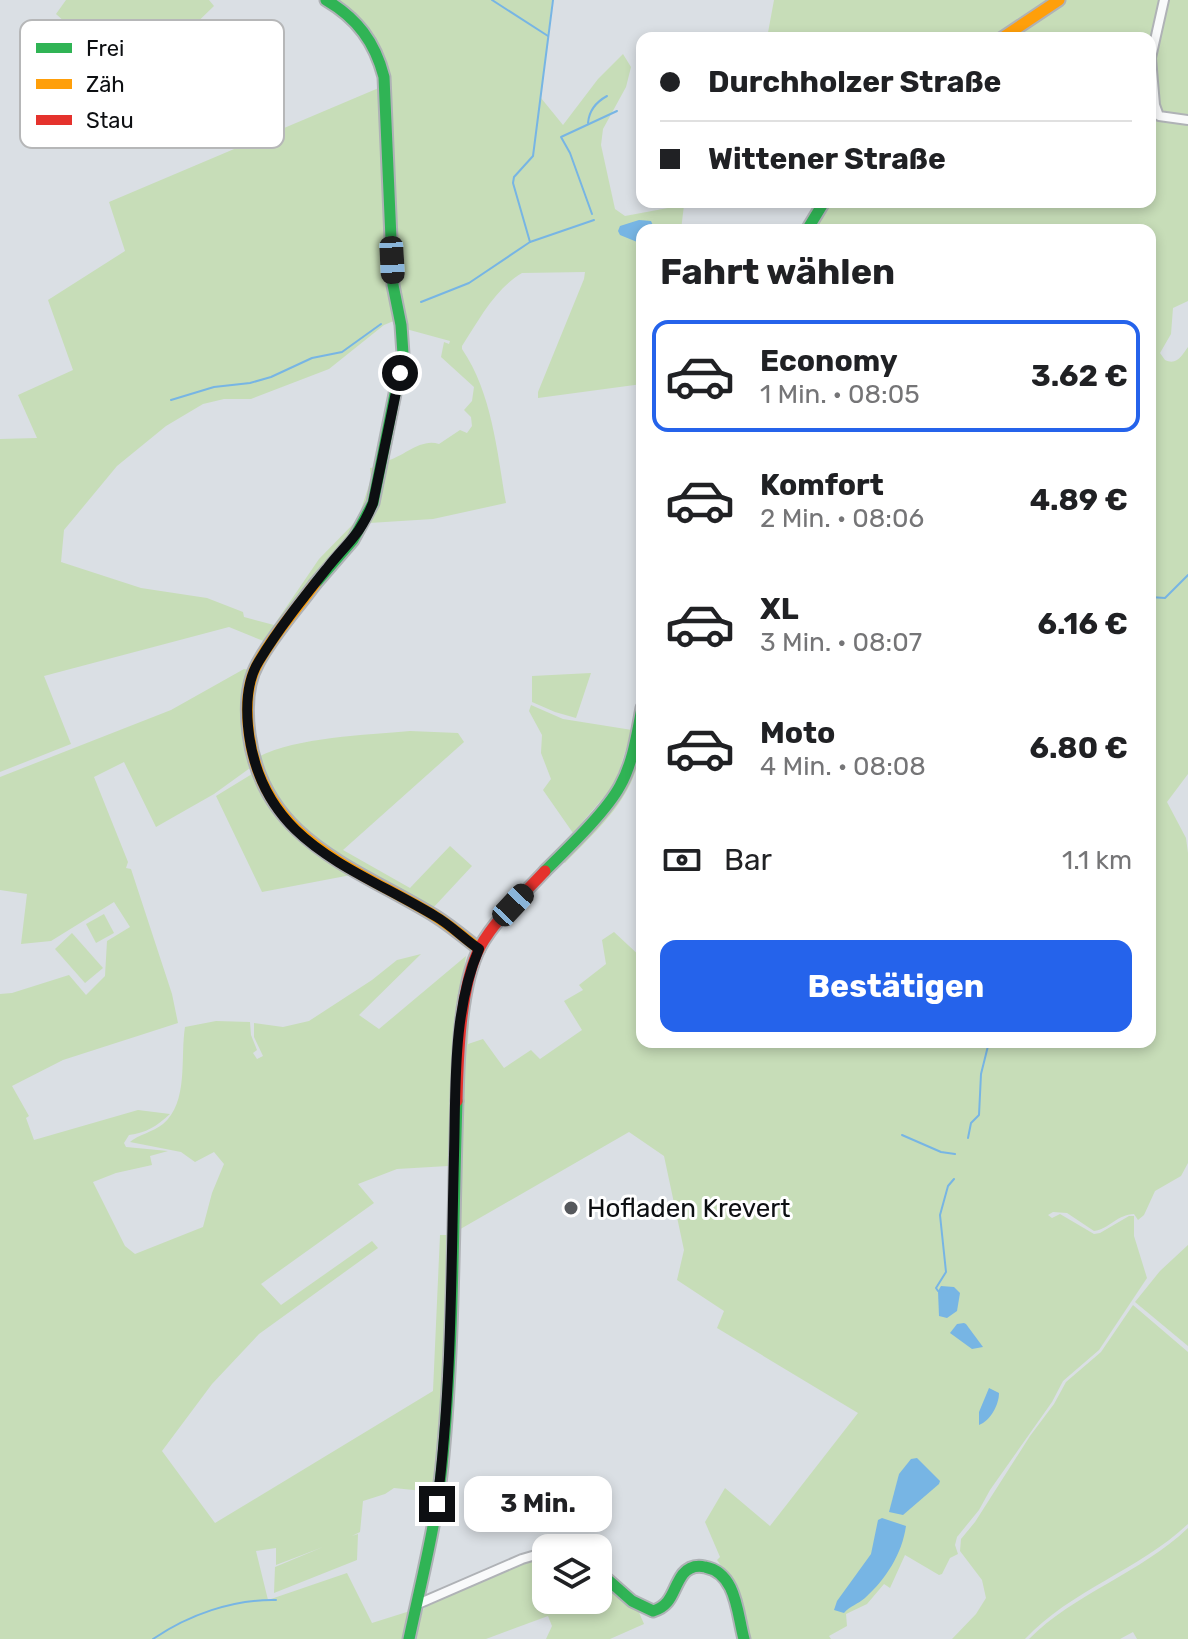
<!DOCTYPE html>
<html lang="de">
<meta charset="utf-8">
<style>
:root{--surface:#fff;--page:#f2f2f2;--text:#202124;--muted:#757577;--line:#e0e0e0;--accent:#2563eb}
body{margin:0;font-family:Rubik,sans-serif;background:var(--page);color:var(--text);height:100vh;display:flex;flex-direction:column;font-size:30px;white-space:nowrap}
*{box-sizing:border-box;margin:0}
p{font-size:26px;color:var(--muted)}
.icon{flex:none;width:44px;height:44px;fill:none;stroke:currentColor;stroke-width:2;stroke-linecap:round;stroke-linejoin:round}
.map{position:relative;flex:1;overflow:hidden}
.sheet{position:absolute;left:636px;top:224px;width:520px;height:824px;display:flex;flex-direction:column;background:var(--surface);border-radius:16px;box-shadow:0 4px 12px #0003}
.sheet>*{flex:none}
.top-card{position:absolute;left:636px;top:32px;width:520px;height:176px;border-radius:16px;box-shadow:0 4px 12px #0003;display:grid;align-content:center;height:176px;padding:0 24px;background:var(--surface)}
.fabs{position:absolute;left:532px;top:1534px;display:grid;gap:16px}
.fabs a{display:grid;place-items:center;width:80px;height:80px;border-radius:16px;background:var(--surface);box-shadow:0 4px 12px #0003;font-size:40px}
.end{position:absolute;width:36px;height:36px;margin:-18px;border:10px solid #0d0f12;background:#fff;box-shadow:0 0 0 4px #fff}
.from{border-radius:50%}
.bubble{position:absolute;height:56px;border-radius:16px;background:var(--surface);box-shadow:0 4px 12px #0003;font-size:26px;font-weight:700;line-height:56px;text-align:center}
.car{position:absolute;width:24px;height:48px;margin:-24px -12px;border-radius:10px;box-shadow:0 0 6px 2px #0007;background:linear-gradient(#222 24%,#8ab4d8 0 40%,#222 0 76%,#8ab4d8 0 86%,#222 0)}
.top-card b{display:flex;align-items:center;gap:28px;height:76px;font-size:30px}
.top-card b+b{border-top:2px solid var(--line)}
.top-card i{width:20px;height:20px;background:var(--text)}
ul{padding:0;list-style:none}
li{display:flex;align-items:center;gap:24px;height:112px;margin:0 16px 12px;padding:0 8px;border:4px solid transparent;border-radius:16px}
li div{flex:1}
li b{display:block;font-size:30px}
li em{font-style:normal;font-weight:700}
li.active{border-color:var(--accent)}
li>.icon{width:72px;height:72px;stroke-width:1.5}
h2{padding:0 24px;font-size:36px;line-height:96px}
.pay{display:flex;align-items:center;gap:20px;height:88px;padding:0 24px;font-size:30px}
.pay p{margin-inline-start:auto}
.action{display:flex;gap:16px;margin-top:auto;padding:16px 24px}
.action a{flex:1;height:92px;border-radius:16px;background:var(--accent);color:#fff;font-size:32px;font-weight:700;line-height:92px;text-align:center}
.map>svg:first-child{display:block}
.green{fill:#c7ddb8}
.water{fill:#77b5e4}
.lines{fill:none;stroke-linecap:round;stroke-linejoin:round}
.stream{stroke:#77b5e4;stroke-width:2}
.street-casing{stroke:#afb2b6;stroke-width:12}
.fast-casing{stroke:#afb2b6;stroke-width:15}
.slow-casing{stroke:#afb2b6;stroke-width:15}
.jam-casing{stroke:#afb2b6;stroke-width:15}
.street{stroke:#f9fafb;stroke-width:8}
.fast{stroke:#30b455;stroke-width:11}
.slow{stroke:#ff9f0a;stroke-width:11}
.jam{stroke:#e5322d;stroke-width:11}
.route{stroke:#0d0f12;stroke-width:10}
.poi-dot{fill:#55585c;stroke:#fff;stroke-width:3}
.labels{text-anchor:middle;stroke-width:6;stroke-linejoin:round;paint-order:stroke}
.poi-label{font-size:26px;fill:#0d0f12;stroke:#fff;text-anchor:start}
.key{fill:#fff;stroke:#b6b7b8;stroke-width:2}
.key-label{font-size:22px;fill:#0d0f12}
</style>
<div class="map">
<svg width="1188" height="1639" viewBox="0 0 1188 1639">
<rect width="100%" height="100%" fill="#dadfe4"/>
<g class="green">
<path d="M66,0H209L214,6L121,96L103,56L56,14Z"/>
<path d="M336,0H552L541,98L563,125L598,79L623,54L631,67L626,87L603,129L601,145L615,209L625,216L684,205L681,230H642V384L538,398V392L584,279L585,272L522,273C495,289 479,320 462,346V349C492,393 497,451 506,503L433,519L369,523L386,461C404,457 420,438 439,444L460,430L467,433L472,426L471,417L464,410L472,401L474,387L441,357L444,342L449,344L450,341L406,329L399,294L387,66C378,36 362,17 336,0Z"/>
<path d="M774,0H1188V301L1173,308L1171,334L1160,353L1165,360C1177,366 1182,355 1188,347V774L1167,802L1186,838L1188,853V1163L1181,1176L1155,1191L1144,1215L1138,1220L1134,1214C1118,1214 1109,1229 1094,1231L1067,1213L1053,1212L1048,1215L1052,1218L1060,1214L1094,1234L1100,1233L1129,1216H1134V1236L1147,1278L1099,1350L1063,1381L1052,1402L990,1490L979,1510L957,1537L955,1545L958,1554L950,1558L942,1574L939,1575L905,1555L890,1588L884,1584L867,1604L846,1614L847,1626L829,1636L831,1639H747L724,1570L717,1560L720,1557L705,1522L725,1488L770,1526L858,1413L717,1328L724,1311L677,1280L684,1250L664,1156L629,1132L457,1231L464,1050L470,999L468,1044L483,1039L504,1068L531,1050L540,1059L582,1030L564,1001L583,990L579,985L606,964L602,940L614,932L642,958V1042H1150V230H814L830,202H855L864,207L868,202H1150V38H767Z"/>
<path d="M381,87L396,320L384,325L329,369L251,399H224L203,404L166,426L117,466L64,530L61,562L141,588L207,598L243,612L244,617L274,625L319,559L358,519L371,479L370,468L376,467L375,481L360,523L271,632L266,642L229,627L44,676L71,744L0,772V439L37,438L18,395L73,370L48,300L125,251L109,202Z"/>
<path d="M244,669L251,670L250,764V768L214,794L156,827L124,762L94,777L128,862L126,868L131,869L172,994L178,1023L63,1060L12,1086L29,1116L26,1118L34,1140L138,1110L170,1114C157,1126 146,1133 129,1135L124,1143L126,1147L168,1151L150,1156L152,1165L116,1173L93,1182L125,1246L135,1254L203,1227L212,1193L224,1164L214,1152L195,1162L181,1152L130,1142C138,1135 153,1132 163,1124C189,1102 180,1058 185,1027L216,1021L250,1022L251,1035L257,1050L253,1053L257,1059L263,1056L254,1037V1023L283,1027L309,1021L372,980L397,960L421,954L359,1015L379,1029L466,956L453,1048L448,1166L397,1169L358,1184L374,1203L261,1284L281,1305L372,1241L378,1248L259,1334L212,1384L162,1451L215,1523L433,1391L440,1235H447L442,1390L433,1492L394,1488L385,1494L363,1501L360,1532L352,1536L358,1534L357,1560L274,1593L275,1567L323,1547L276,1565V1548L256,1551L268,1600L347,1573L372,1623L410,1611L404,1639H0V994L12,993L69,975L86,995L105,976L107,941L130,927L114,902L51,941L21,944L27,894L0,890V777L171,710Z"/>
<path d="M591,673L576,718L555,712L532,702V676Z"/>
<path d="M531,705L563,719L632,730L615,784L573,833L543,790L551,779L541,753L542,735L529,711Z"/>
<path d="M410,731L458,733L464,742L343,850L410,888L450,846L472,866L432,909C367,873 278,838 258,757C297,737 366,735 410,731Z"/>
<path d="M642,732C642,791 603,824 565,863L562,861C605,816 629,795 642,732Z"/>
<path d="M252,774L255,775L294,835L320,856L351,875L262,892L216,796Z"/>
<path d="M104,914L114,933L96,943L86,924Z"/>
<path d="M72,933L103,968L85,983L55,949Z"/>
<path d="M1188,1245V1346L1135,1302L1160,1271Z"/>
<path d="M1133,1305L1188,1352V1524C1139,1570 1071,1590 1025,1639H952L976,1614L986,1598L982,1580L960,1551L961,1539L975,1522L1030,1436L1054,1404L1066,1382L1101,1352Z"/>
<path d="M1188,1528V1639H1137L1133,1632L1120,1639H1029C1075,1593 1141,1573 1188,1528Z"/>
<path d="M535,1557L542,1570L546,1600H598V1573L638,1610L644,1624L610,1639H546L552,1626L548,1616L486,1639H414L423,1610L427,1605Z"/>
</g>
<g class="water">
<path d="M639,220L651,221L655,230H642V244L620,235L618,231L620,226Z"/>
<path d="M941,1286L954,1287L960,1293L957,1311L947,1318L939,1316L938,1291Z"/>
<path d="M964,1323L966,1324L983,1347L972,1349L950,1333L957,1324Z"/>
<path d="M989,1388L999,1393C999,1405 990,1421 979,1425V1412Z"/>
<path d="M917,1458L940,1481L939,1484L903,1515L889,1512L899,1474L911,1459Z"/>
<path d="M882,1518L906,1526C902,1554 886,1579 865,1598C858,1604 850,1606 844,1613L834,1610L837,1601L871,1554L878,1520Z"/>
</g>
<g class="lines">
<g class="stream">
<path d="M492,0L548,36"/>
<path d="M588,123C589,111 596,102 607,96"/>
<path d="M592,214L570,153L561,137L617,111"/>
<path d="M530,242L594,220"/>
<path d="M421,302L469,283L530,242L513,183L514,177L533,156L553,0"/>
<path d="M171,400L214,387L250,383L271,377L312,358L342,352L381,324"/>
<path d="M1150,597L1165,598L1188,575"/>
<path d="M902,1135L941,1152L955,1154"/>
<path d="M968,1138L971,1123L979,1115L981,1074L989,1042"/>
<path d="M938,1291L936,1288L946,1272L940,1215L948,1186L954,1179"/>
<path d="M153,1639C188,1615 233,1599 276,1600"/>
</g>
<defs>
<g id="street">
<path d="M1164,0L1151,58L1155,105L1159,116L1188,120"/>
<path d="M418,1604L522,1559L546,1552"/>
</g>
<g id="fast">
<path d="M807,230L824,202"/>
<path d="M315,584L353,540L373,503L403,354L401,325L393,285L384,77C375,42 357,18 326,0"/>
<path d="M545,871C567,849 606,812 620,786C633,763 637,734 642,708"/>
<path d="M598,1571L632,1601L653,1611C673,1605 672,1589 683,1574C689,1567 696,1565 705,1567C737,1573 737,1614 744,1639"/>
<path d="M409,1639C421,1582 436,1524 442,1466C454,1345 453,1222 457,1101"/>
</g>
<g id="slow">
<path d="M1002,38L1059,0"/>
<path d="M315,584C296,610 273,635 258,663C246,684 246,711 249,734C263,841 355,867 435,916C451,926 465,938 479,949"/>
</g>
<path id="jam" d="M457,1101C458,1058 460,985 480,947C496,918 523,895 545,871"/>
</defs>
<use href="#street" class="street-casing"/>
<use href="#fast" class="fast-casing"/>
<use href="#slow" class="slow-casing"/>
<use href="#jam" class="jam-casing"/>
<use href="#street" class="street"/>
<use href="#fast" class="fast"/>
<use href="#slow" class="slow"/>
<use href="#jam" class="jam"/>
</g>
<g class="lines">
<path class="route" d="M400,373L373,503C360,535 348,542 328,567C304,597 279,628 259,661C247,680 246,704 248,726C259,842 350,865 435,916C451,925 464,939 479,949C452,1011 456,1089 454,1155C451,1271 452,1388 437,1504"/>
</g>
<circle class="poi-dot" cx="571" cy="1208" r="8"/>
<g class="labels">
<g class="poi-label">
<text x="587" y="1217">Hofladen Krevert</text>
</g>
</g>
<rect x="20" y="20" width="264" height="128" rx="12" class="key"/>
<rect x="36" y="43" width="36" height="10" fill="#30b455"/>
<rect x="36" y="79" width="36" height="10" fill="#ff9f0a"/>
<rect x="36" y="115" width="36" height="10" fill="#e5322d"/>
<g class="key-label">
<text x="86" y="56">Frei</text>
<text x="86" y="92">Zäh</text>
<text x="86" y="128">Stau</text>
</g>
</svg>
<div class="fabs">
<a><svg class="icon" aria-label="layers" viewBox="0 0 24 24"><path d="M12 4l9 5-9 5-9-5zM3 14l9 5 9-5"/></svg></a>
</div>
<i class="end from" style="left:400px;top:373px"></i>
<i class="end" style="left:437px;top:1504px"></i>
<div class="bubble" style="left:464px;top:1476px;width:148px">3 Min.</div>
<i class="car" style="left:392px;top:260px;rotate:177deg"></i>
<i class="car" style="left:513px;top:905px;rotate:43deg"></i>
<div class="top-card">
<b><i class="from"></i>Durchholzer Straße</b>
<b><i></i>Wittener Straße</b>
</div>
<section class="sheet">
<h2>Fahrt wählen</h2>
<ul>
<li class="active"><svg class="icon" aria-label="car" viewBox="0 0 24 24"><path d="M5 17H2v-5l4-1 3-4h7l3 4 3 1v5h-3M9 17h6M6 11h13"/><circle cx="7" cy="17" r="2"/><circle cx="17" cy="17" r="2"/></svg><div><b>Economy</b><p>1 Min. · 08:05</p></div><em>3.62 €</em></li>
<li><svg class="icon" aria-label="car" viewBox="0 0 24 24"><path d="M5 17H2v-5l4-1 3-4h7l3 4 3 1v5h-3M9 17h6M6 11h13"/><circle cx="7" cy="17" r="2"/><circle cx="17" cy="17" r="2"/></svg><div><b>Komfort</b><p>2 Min. · 08:06</p></div><em>4.89 €</em></li>
<li><svg class="icon" aria-label="car" viewBox="0 0 24 24"><path d="M5 17H2v-5l4-1 3-4h7l3 4 3 1v5h-3M9 17h6M6 11h13"/><circle cx="7" cy="17" r="2"/><circle cx="17" cy="17" r="2"/></svg><div><b>XL</b><p>3 Min. · 08:07</p></div><em>6.16 €</em></li>
<li><svg class="icon" aria-label="car" viewBox="0 0 24 24"><path d="M5 17H2v-5l4-1 3-4h7l3 4 3 1v5h-3M9 17h6M6 11h13"/><circle cx="7" cy="17" r="2"/><circle cx="17" cy="17" r="2"/></svg><div><b>Moto</b><p>4 Min. · 08:08</p></div><em>6.80 €</em></li>
</ul>
<div class="pay"><svg class="icon" aria-label="cash" viewBox="0 0 24 24"><path d="M3 7h18v10H3z"/><circle cx="12" cy="12" r="2"/></svg>Bar<p>1.1 km</p></div>
<div class="action"><a>Bestätigen</a></div>
</section>
</div>
